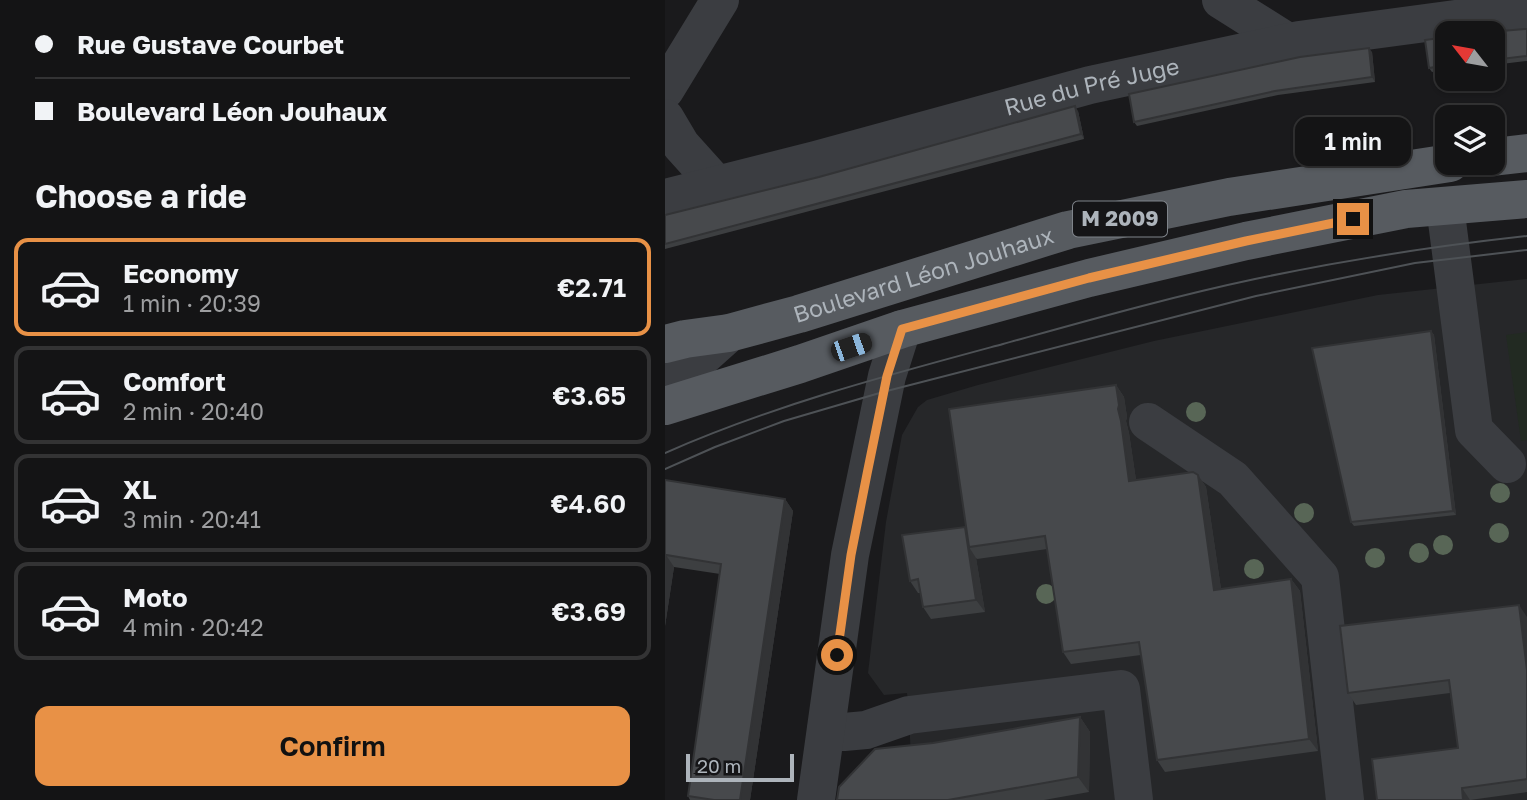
<!DOCTYPE html>
<meta charset="utf-8">
<style>
:root{--surface:#141415;--page:#212122;--text:#f1f3f6;--muted:#9d9ea0;--line:#333334;--accent:#e89146}
body{margin:0;font-family:"Golos Text",sans-serif;background:var(--page);color:var(--text);height:100vh;display:flex;flex-direction:column;font-size:26px;white-space:nowrap}
*{box-sizing:border-box;margin:0}
p{font-size:23px;color:var(--muted)}
.icon{flex:none;width:38px;height:38px;fill:none;stroke:currentColor;stroke-width:2;stroke-linecap:round;stroke-linejoin:round}
.map{position:relative;flex:1;overflow:hidden}
.panel{display:flex;flex-direction:column;background:var(--surface);width:665px}
.panel>*{flex:none}
.guide{display:grid;align-content:center;height:154px;padding:0 35px;background:var(--surface)}
.needle{width:46px;rotate:301deg}
.fabs{position:absolute;left:770px;top:21px;display:grid;gap:14px}
.fabs a{display:grid;place-items:center;width:70px;height:70px;border-radius:14px;background:var(--surface);box-shadow:0 2px 5px #0004,0 0 0 2px var(--line);font-size:35px}
.scale{position:absolute;left:21px;bottom:18px;width:108px;box-sizing:border-box;padding-left:7px;border:4px solid #adb4bb;border-top:0;font-size:19px;line-height:24px;white-space:nowrap;color:#adb4bb;-webkit-text-stroke:5px #151517;paint-order:stroke}
.end{position:absolute;width:32px;height:32px;margin:-16px;border:9px solid #e89146;background:#111;box-shadow:0 0 0 4px #111}
.from{border-radius:50%}
.bubble{position:absolute;height:49px;border-radius:14px;background:var(--surface);box-shadow:0 2px 5px #0004,0 0 0 2px var(--line);font-size:23px;font-weight:600;line-height:49px;text-align:center}
.car{position:absolute;width:21px;height:42px;margin:-21px -10px;border-radius:9px;box-shadow:0 0 5px 2px #0007;background:linear-gradient(#222 24%,#8ab4d8 0 40%,#222 0 76%,#8ab4d8 0 86%,#222 0)}
.guide b{display:flex;align-items:center;gap:24px;height:66px;font-size:26px}
.guide b+b{border-top:2px solid var(--line)}
.guide i{width:18px;height:18px;background:var(--text)}
ul{padding:0;list-style:none}
li{display:flex;align-items:center;gap:21px;height:98px;margin:0 14px 10px;padding:0 21px;border:4px solid var(--line);border-radius:14px}
li div{flex:1}
li b{display:block;font-size:26px}
li em{font-style:normal;font-weight:600}
li.current{border-color:var(--accent)}
li>.icon{width:63px;height:63px;stroke-width:1.5}
h2{padding:0 35px;font-size:32px;line-height:84px}
.action{display:flex;gap:14px;margin-top:auto;padding:14px 35px}
.action a{flex:1;height:80px;border-radius:14px;background:var(--accent);color:#111;font-size:28px;font-weight:600;line-height:80px;text-align:center}
main{display:flex;flex:1;min-height:0}
.map>svg:first-child{display:block}
.built{fill:#262729}
.green{fill:#222a22}
.lines{fill:none;stroke-linecap:round;stroke-linejoin:round}
.minor{stroke:#3b3d41;stroke-width:38}
.major{stroke:#575b60;stroke-width:38}
.tram{stroke:#4e5256;stroke-width:2}
.tree{fill:#586656}
.wall{fill:#3d3f41}
.shaded-wall{fill:#323335}
.building{fill:#47494c;stroke:#323335;stroke-width:2}
.route{stroke:#e89146;stroke-width:9}
.labels{text-anchor:middle;stroke-width:5;stroke-linejoin:round;paint-order:stroke}
.shield{fill:#151517;stroke:#7f848a;stroke-width:2}
.shield-label{font-size:21px;font-weight:bold;fill:#adb4bb}
.street-label{font-size:23px;fill:#adb4bb;stroke:#151517}
</style>
<main>
<section class="panel">
<div class="guide">
<b><i class="from"></i>Rue Gustave Courbet</b>
<b><i></i>Boulevard Léon Jouhaux</b>
</div>
<h2>Choose a ride</h2>
<ul>
<li class="current"><svg class="icon" aria-label="car" viewBox="0 0 24 24"><path d="M5 17H2v-5l4-1 3-4h7l3 4 3 1v5h-3M9 17h6M6 11h13"/><circle cx="7" cy="17" r="2"/><circle cx="17" cy="17" r="2"/></svg><div><b>Economy</b><p>1 min · 20:39</p></div><em>€2.71</em></li>
<li><svg class="icon" aria-label="car" viewBox="0 0 24 24"><path d="M5 17H2v-5l4-1 3-4h7l3 4 3 1v5h-3M9 17h6M6 11h13"/><circle cx="7" cy="17" r="2"/><circle cx="17" cy="17" r="2"/></svg><div><b>Comfort</b><p>2 min · 20:40</p></div><em>€3.65</em></li>
<li><svg class="icon" aria-label="car" viewBox="0 0 24 24"><path d="M5 17H2v-5l4-1 3-4h7l3 4 3 1v5h-3M9 17h6M6 11h13"/><circle cx="7" cy="17" r="2"/><circle cx="17" cy="17" r="2"/></svg><div><b>XL</b><p>3 min · 20:41</p></div><em>€4.60</em></li>
<li><svg class="icon" aria-label="car" viewBox="0 0 24 24"><path d="M5 17H2v-5l4-1 3-4h7l3 4 3 1v5h-3M9 17h6M6 11h13"/><circle cx="7" cy="17" r="2"/><circle cx="17" cy="17" r="2"/></svg><div><b>Moto</b><p>4 min · 20:42</p></div><em>€3.69</em></li>
</ul>
<div class="action"><a>Confirm</a></div>
</section>
<div class="map">
<svg width="862" height="800" viewBox="0 0 862 800">
<rect width="100%" height="100%" fill="#1a1a1c"/>
<path class="built" d="M862,279V800H186L246,760L244,715L242,693L219,695L203,673L221,522L237,435L253,407L262,400L313,385L489,341L713,295Z"/>
<path class="green" d="M862,332V440L856,441L841,335Z"/>
<g class="lines">
<g class="minor">
<path d="M556,0L623,42"/>
<path d="M0,90L55,0"/>
<path d="M0,118L16,145L52,185"/>
<path id="s1" d="M0,198L151,160L425,85L634,40L828,14L862,12"/>
<path d="M780,206L809,430L842,464"/>
<path d="M0,371L35,359L64,333"/>
<path d="M483,422L568,479L655,577L680,800"/>
<path d="M161,730L179,732L201,730L244,715L456,689L469,800"/>
<path d="M151,800L185,555L222,376L237,329"/>
</g>
<g class="major">
<path d="M828,157L862,153"/>
<path id="s2" d="M0,344L20,339L64,333L134,314L403,230L564,197L785,163"/>
<path d="M0,406L135,364L237,329L424,278L581,241L741,209L862,199"/>
</g>
<g class="tram">
<path d="M0,453C109,405 223,375 338,344C421,321 505,297 590,279C680,260 771,246 862,236"/>
<path d="M0,469L50,447L119,421L218,392L591,296L750,263L862,250"/>
</g>
</g>
<g class="tree">
<circle cx="531" cy="412" r="10"/>
<circle cx="835" cy="493" r="10"/>
<circle cx="639" cy="513" r="10"/>
<circle cx="834" cy="533" r="10"/>
<circle cx="778" cy="545" r="10"/>
<circle cx="754" cy="553" r="10"/>
<circle cx="710" cy="558" r="10"/>
<circle cx="589" cy="569" r="10"/>
<circle cx="381" cy="594" r="10"/>
</g>
<g class="wall">
<path d="M860,29H862V61L828,65V33Z"/>
<path d="M782,37V70L767,72L764,68Z"/>
<path d="M707,52L710,82L613,95L472,126L469,122Z"/>
<path d="M413,111L419,139L0,249V215Z"/>
<path d="M766,331L769,335L791,515L689,526L686,522Z"/>
<path d="M451,385L459,397L462,417L461,421L464,433L471,480L533,475L541,487L556,589L626,579L635,591L653,751L500,772L492,760L476,655L406,664L398,652L382,549L312,559L311,558L320,612L266,619L258,607L255,593H253L245,581L300,527Z"/>
<path d="M0,480L120,499L128,511L85,800H25L23,796L55,574L9,567L0,626Z"/>
<path d="M862,618V792L805,800H712L793,748L785,693L691,705L683,693Z"/>
<path d="M415,717L425,732L424,792L379,800H172L268,743Z"/>
</g>
<g class="shaded-wall">
<path d="M704,48L707,52L710,82L707,77Z"/>
<path d="M410,106L413,111L419,139L416,134Z"/>
<path d="M766,331L769,335L791,515L788,511Z"/>
<path d="M451,385L459,397L462,417L461,421L464,433L473,493L464,481L453,409Z"/>
<path d="M533,475L541,487L558,602L549,590Z"/>
<path d="M120,499L128,511L85,800H75Z"/>
<path d="M300,527L304,547L311,558L320,612L311,600Z"/>
<path d="M1,555L9,567L0,626V559Z"/>
<path d="M626,579L635,591L653,751L644,739Z"/>
<path d="M854,605L862,617V670Z"/>
<path d="M415,717L425,732L424,792L413,777Z"/>
<path d="M797,788L805,800H798Z"/>
</g>
<g class="building">
<path d="M860,29H862V56L828,60V33H812Z"/>
<path d="M782,37V65L764,68L760,40Z"/>
<path d="M704,48L707,77L610,91L469,122L464,94L635,57Z"/>
<path d="M410,106L416,134L0,244V215L154,177Z"/>
<path d="M766,331L788,511L686,522L647,348Z"/>
<path d="M451,385L454,405L453,409L456,421L464,481L528,472L533,475L549,590L626,579L644,739L492,760L474,642L398,652L380,536L304,547L284,409Z"/>
<path d="M0,480L120,499L75,800H49L23,796L56,564L1,555L0,559Z"/>
<path d="M300,527L311,600L258,607L253,579L245,581L237,535Z"/>
<path d="M854,605L862,670V779L797,788L798,800H712L707,759L793,748L784,680L683,693L675,626Z"/>
<path d="M415,717L413,777L283,800H172L174,787L210,749L268,743Z"/>
</g>
<g class="lines">
<path class="route" d="M172,655L186,555L202,474L222,376L237,329L424,278L581,241L688,219"/>
</g>
<g class="labels">
<rect class="shield" x="408" y="201.5" width="94" height="35" rx="5"/>
<g class="shield-label">
<text x="455" y="226">M 2009</text>
</g>
<g class="street-label">
<text dy="8" stroke="none"><textPath href="#s1" startOffset="441">Rue du Pré Juge</textPath></text>
<text dy="8" stroke="none"><textPath href="#s2" startOffset="268">Boulevard Léon Jouhaux</textPath></text>
</g>
</g>
</svg>
<div class="fabs">
<a><svg class="needle" viewBox="-14 -14 28 28"><path d="M0-13l5 13h-10z" fill="#e53935"/><path d="M0 13l5-13h-10z" fill="#9d9ea0"/></svg></a>
<a><svg class="icon" aria-label="layers" viewBox="0 0 24 24"><path d="M12 4l9 5-9 5-9-5zM3 14l9 5 9-5"/></svg></a>
</div>
<div class="scale">20 m</div>
<i class="end from" style="left:172px;top:655px"></i>
<i class="end" style="left:688px;top:219px"></i>
<div class="bubble" style="left:630px;top:117px;width:116px">1 min</div>
<i class="car" style="left:186px;top:347px;rotate:71deg"></i>
</div>
</main>
